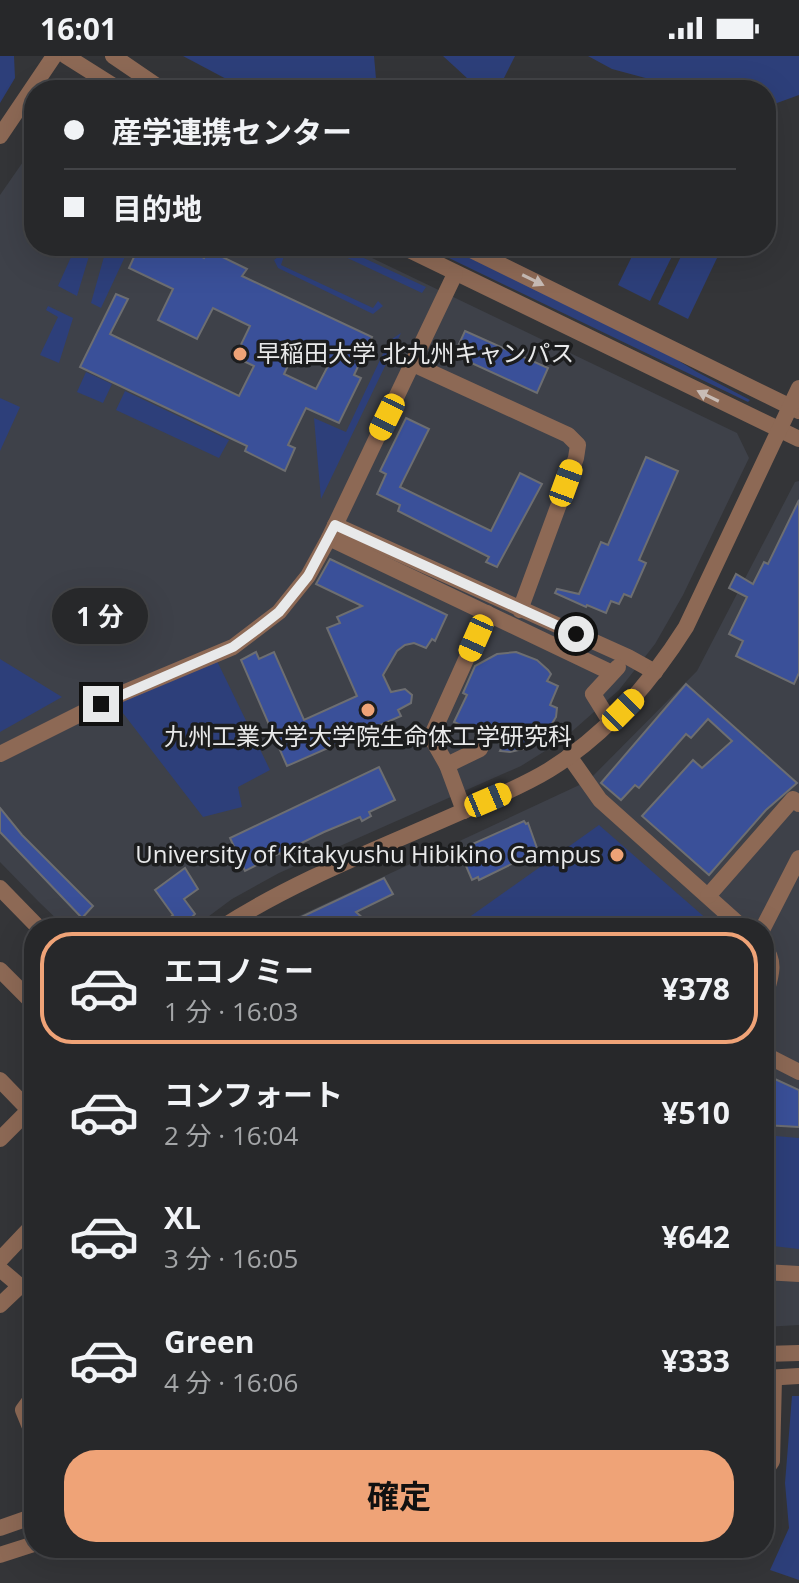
<!DOCTYPE html>
<html lang="ja">
<meta charset="utf-8">
<style>
:root{--surface:#27282a;--page:#333436;--text:#f1f3f6;--muted:#a4a6a8;--line:#434447;--accent:#efa377}
body{margin:0;font-family:"Open Sans","Noto Sans JP",sans-serif;background:var(--page);color:var(--text);height:100vh;display:flex;flex-direction:column;font-size:30px;white-space:nowrap}
*{box-sizing:border-box;margin:0}
p{font-size:26px;color:var(--muted)}
.icon{flex:none;width:44px;height:44px;fill:none;stroke:currentColor;stroke-width:2;stroke-linecap:round;stroke-linejoin:round}
.map{position:relative;flex:1;overflow:hidden}
.side{position:absolute;left:24px;top:862px;width:750px;height:640px;display:flex;flex-direction:column;background:var(--surface);border-radius:32px;box-shadow:0 8px 32px #0002,0 0 0 2px var(--line)}
.side>*{flex:none}
.guide{position:absolute;left:24px;top:24px;width:752px;height:176px;border-radius:32px;box-shadow:0 8px 32px #0002,0 0 0 2px var(--line);display:grid;align-content:center;height:176px;padding:0 40px;background:var(--surface)}
.end{position:absolute;width:36px;height:36px;margin:-18px;border:10px solid #e8e9ea;background:#111;box-shadow:0 0 0 4px #111}
.from{border-radius:50%}
.bubble{position:absolute;height:56px;border-radius:28px;background:var(--surface);box-shadow:0 8px 32px #0002,0 0 0 2px var(--line);font-size:26px;font-weight:700;line-height:56px;text-align:center}
.car{position:absolute;width:24px;height:48px;margin:-24px -12px;border-radius:10px;box-shadow:0 0 6px 2px #0007;background:linear-gradient(#f5c518 24%,#345 0 40%,#f5c518 0 76%,#345 0 86%,#f5c518 0)}
.guide b{display:flex;align-items:center;gap:28px;height:76px;font-size:30px}
.guide b+b{border-top:2px solid var(--line)}
.guide i{width:20px;height:20px;background:var(--text)}
ul{padding:14px 0 0;list-style:none}
li{display:flex;align-items:center;gap:24px;height:112px;margin:0 16px 12px;padding:0 24px;border:4px solid transparent;border-radius:32px}
li div{flex:1}
li b{display:block;font-size:30px}
li em{font-style:normal;font-weight:700}
li.active{border-color:var(--accent)}
li>.icon{width:72px;height:72px;stroke-width:1.5}
.button{display:flex;gap:16px;margin-top:auto;padding:16px 40px}
.button a{flex:1;height:92px;border-radius:32px;background:var(--accent);color:#111;font-size:32px;font-weight:700;line-height:92px;text-align:center}
.status{display:flex;justify-content:space-between;align-items:center;height:56px;padding:0 40px;background:var(--surface);direction:ltr}
.status svg{height:22px;fill:currentColor}
.map>svg:first-child{display:block}
.built{fill:#3e4149}
.green{fill:#2d3f7a}
.building{fill:#3a5099;stroke:#6d6e71;stroke-width:2;fill-rule:evenodd}
.lines{fill:none;stroke-linecap:round;stroke-linejoin:round}
.minor{stroke:#8d6955;stroke-width:16}
.oneway{fill:#c8bcb6}
.route{stroke:#e8e9ea;stroke-width:10}
.poi-dot{fill:#efa377;stroke:#1c1d1e;stroke-width:3}
.labels{text-anchor:middle;stroke-width:7;stroke-linejoin:round;paint-order:stroke}
.poi-label{font-size:24px;fill:#e8e9ea;stroke:#1c1d1e;text-anchor:start}
</style>
<div class="status"><b>16:01</b><svg viewBox="0 0 49 12"><path d="M0 12V9h3v3zM5 12V6h3v6zM10 12V3h3v9zM15 12V0h3v12zM26 1h20v11H26zM47 4h2v5h-2z"/></svg></div>
<div class="map">
<svg width="799" height="1527" viewBox="0 0 799 1527">
<rect width="100%" height="100%" fill="#343538"/>
<g class="built">
<path d="M34,90V190H347L737,377L749,402L683,539L655,588L619,634L561,685L521,710L279,817L232,843L193,872H66L39,846L0,806V139Z"/>
<path d="M799,425V1269L764,1271V872H273L588,725L697,615L795,426Z"/>
</g>
<g class="green">
<path d="M0,0H14L15,22L0,47Z"/>
<path d="M183,0H374L377,34H247Z"/>
<path d="M443,0H515L498,34H480Z"/>
<path d="M588,0H799V39L766,51V34H690L612,13Z"/>
<path d="M76,190H92L77,240L58,230Z"/>
<path d="M107,190H130L101,252L91,247Z"/>
<path d="M322,190H338L426,231L422,237Z"/>
<path d="M424,190H447L646,285L697,316L750,344L748,346Z"/>
<path d="M637,190H677L650,245L618,229Z"/>
<path d="M686,190H692L717,202L688,263L658,248Z"/>
<path d="M281,199L284,200L281,209L373,252L378,245L383,250L373,258L278,212L274,204Z"/>
<path d="M48,250L73,262L59,307L40,299L58,261L46,254Z"/>
<path d="M401,277L321,443L314,362L346,376L389,285Z"/>
<path d="M86,316L112,328L103,347L77,336Z"/>
<path d="M125,335L229,384L219,402L116,354Z"/>
<path d="M0,342L20,351L0,395Z"/>
<path d="M0,603L62,641L0,676Z"/>
<path d="M217,605L270,714L238,731L242,751L203,761L116,648Z"/>
<path d="M599,769L717,872H454Z"/>
<path d="M764,1079L799,1082V1193L764,1189Z"/>
<path d="M792,1340H799V1524L770,1514L789,1472L785,1427Z"/>
</g>
<g class="building">
<path d="M139,190H180L204,202L208,194L247,213L242,220L372,281L354,319L361,322L339,367L306,352L288,389L295,392L285,415L245,395L247,390L80,311L116,238L128,243L110,278L239,340L254,310L235,301L250,270L213,252L197,283L158,264L173,233L129,212ZM296,292L329,308L316,333L284,318Z"/>
<path d="M465,275L548,312L537,337L454,299Z"/>
<path d="M406,362L429,373L400,431L491,475L520,417L542,428L497,511L486,506L489,501L398,455L400,449L377,438L386,418L380,415Z"/>
<path d="M646,401L678,415L639,504L646,507L631,541L624,538L619,548L611,545L606,557L587,549L586,551L555,537L557,533L579,538L601,486L608,489Z"/>
<path d="M799,444V617L794,628L736,600L743,585L729,578L747,541L729,532L736,518L753,528L764,506L768,508Z"/>
<path d="M330,503L447,559L435,585L432,583L426,592L414,587L405,589L397,595L383,619L391,636L405,633L412,639L411,647L398,654L401,660L287,710L241,604L256,596L259,603L274,596L304,664L357,640L327,572L340,567L337,561L362,550L316,528Z"/>
<path d="M516,596L537,604L548,614L551,618L547,625L558,630L550,649L557,652L556,661L545,679L527,692L510,696L500,695L503,689L494,684L487,674L476,676L454,666L467,639L463,637L475,610L497,598Z"/>
<path d="M686,628L797,727L766,754L709,819L642,760L693,704L702,712L732,685L708,663L691,682L686,678L639,732L635,729L621,744L601,727Z"/>
<path d="M379,711L395,744L369,756L371,760L362,765L360,761L324,776L291,792L292,796L282,801L280,797L245,815L230,782Z"/>
<path d="M0,752L22,779L93,850L82,862L0,776Z"/>
<path d="M524,765L526,768L528,767L538,795L479,824L478,821L472,824L460,796L466,793V791Z"/>
<path d="M185,812L198,833L184,843L195,858L181,872H158L173,859L155,834Z"/>
<path d="M384,822L393,838L356,856L374,872H278Z"/>
<path d="M764,1018L799,1034V1071L764,1069Z"/>
</g>
<g class="lines">
<g class="minor">
<path d="M66,0L120,34"/>
<path d="M113,0L163,34"/>
<path d="M0,80L54,0"/>
<path d="M401,190L799,383"/>
<path d="M463,190L799,355"/>
<path d="M413,308L568,379L578,389L576,402L520,554"/>
<path d="M335,469L628,601L655,616"/>
<path d="M329,482L612,617"/>
<path d="M611,667L593,638L618,611"/>
<path d="M0,698L116,640L233,591L279,556L308,520L329,482L455,218"/>
<path d="M569,700L600,744L743,872"/>
<path d="M447,709L480,693L483,684"/>
<path d="M464,755L447,709L431,681L487,557"/>
<path d="M0,832L39,872"/>
<path d="M708,840L793,743L799,748"/>
<path d="M221,872C295,824 380,792 461,756C491,743 521,731 549,714C607,678 650,628 686,571L799,332"/>
<path d="M763,872L799,802"/>
<path d="M764,891C778,907 769,925 764,944"/>
<path d="M0,914L34,948"/>
<path d="M764,998L799,1016"/>
<path d="M0,1024L29,1054"/>
<path d="M0,1083L34,1049"/>
<path d="M0,1204L34,1168"/>
<path d="M0,1213L20,1230L0,1249"/>
<path d="M764,1216L799,1218"/>
<path d="M764,1298L799,1297"/>
<path d="M765,1322L799,1320"/>
<path d="M34,1339L23,1354L34,1381"/>
<path d="M764,1417L772,1405L774,1322"/>
<path d="M0,1472L34,1460"/>
<path d="M0,1499L34,1488"/>
</g>
</g>
<defs><path id="oneway-solid" d="M-6-.8H1V-3.2L6.5 0L1 3.2V.8H-6Z" transform="scale(2)"/></defs>
<g class="oneway">
<use href="#oneway-solid" transform="translate(533 224) rotate(26)"/>
<use href="#oneway-solid" transform="translate(708 340) rotate(-154)"/>
</g>
<g class="lines">
<path class="route" d="M101,648L233,591L256,574L279,556L308,520L335,469L576,578"/>
</g>
<g class="poi-dot">
<circle cx="240" cy="298" r="8"/>
<circle cx="368" cy="654" r="8"/>
<circle cx="617" cy="799" r="8"/>
</g>
<g class="labels">
<g class="poi-label">
<text x="256" y="306">早稲田大学 北九州キャンパス</text>
<text x="368" y="689" text-anchor="middle">九州工業大学大学院生命体工学研究科</text>
<text x="601" y="807" text-anchor="end">University of Kitakyushu Hibikino Campus</text>
</g>
</g>
</svg>
<i class="end from" style="left:576px;top:578px"></i>
<i class="end" style="left:101px;top:648px"></i>
<div class="bubble" style="left:52px;top:532px;width:96px">1 分</div>
<i class="car" style="left:387px;top:361px;rotate:206deg"></i>
<i class="car" style="left:566px;top:427px;rotate:20deg"></i>
<i class="car" style="left:476px;top:582px;rotate:204deg"></i>
<i class="car" style="left:623px;top:654px;rotate:45deg"></i>
<i class="car" style="left:488px;top:744px;rotate:67deg"></i>
<div class="guide">
<b><i class="from"></i>産学連携センター</b>
<b><i></i>目的地</b>
</div>
<section class="side">
<ul>
<li class="active"><svg class="icon" aria-label="car" viewBox="0 0 24 24"><path d="M5 17H2v-5l4-1 3-4h7l3 4 3 1v5h-3M9 17h6M6 11h13"/><circle cx="7" cy="17" r="2"/><circle cx="17" cy="17" r="2"/></svg><div><b>エコノミー</b><p>1 分 · 16:03</p></div><em>¥378</em></li>
<li><svg class="icon" aria-label="car" viewBox="0 0 24 24"><path d="M5 17H2v-5l4-1 3-4h7l3 4 3 1v5h-3M9 17h6M6 11h13"/><circle cx="7" cy="17" r="2"/><circle cx="17" cy="17" r="2"/></svg><div><b>コンフォート</b><p>2 分 · 16:04</p></div><em>¥510</em></li>
<li><svg class="icon" aria-label="car" viewBox="0 0 24 24"><path d="M5 17H2v-5l4-1 3-4h7l3 4 3 1v5h-3M9 17h6M6 11h13"/><circle cx="7" cy="17" r="2"/><circle cx="17" cy="17" r="2"/></svg><div><b>XL</b><p>3 分 · 16:05</p></div><em>¥642</em></li>
<li><svg class="icon" aria-label="car" viewBox="0 0 24 24"><path d="M5 17H2v-5l4-1 3-4h7l3 4 3 1v5h-3M9 17h6M6 11h13"/><circle cx="7" cy="17" r="2"/><circle cx="17" cy="17" r="2"/></svg><div><b>Green</b><p>4 分 · 16:06</p></div><em>¥333</em></li>
</ul>
<div class="button"><a>確定</a></div>
</section>
</div>
